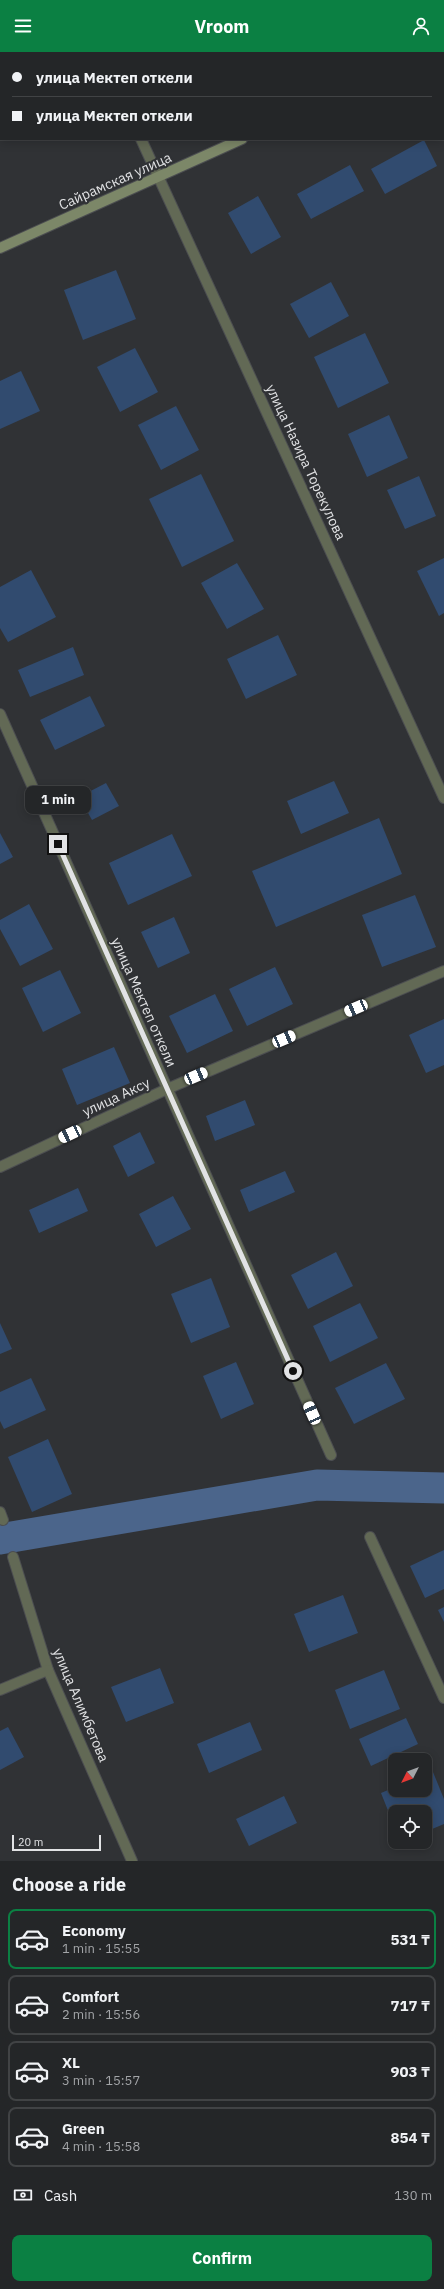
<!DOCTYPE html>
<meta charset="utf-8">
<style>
:root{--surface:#242628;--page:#303234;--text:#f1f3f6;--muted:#a3a5a8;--line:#414345;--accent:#0b8043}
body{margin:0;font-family:"IBM Plex Sans",sans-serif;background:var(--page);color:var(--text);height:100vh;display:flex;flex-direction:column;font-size:15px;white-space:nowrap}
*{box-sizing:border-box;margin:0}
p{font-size:13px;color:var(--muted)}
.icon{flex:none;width:22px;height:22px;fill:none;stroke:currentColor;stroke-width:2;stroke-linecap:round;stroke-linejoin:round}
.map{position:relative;height:1809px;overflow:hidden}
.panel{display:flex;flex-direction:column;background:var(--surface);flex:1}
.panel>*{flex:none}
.banner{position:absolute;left:0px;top:0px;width:444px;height:88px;box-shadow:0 2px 10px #0003,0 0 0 1px var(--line);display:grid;align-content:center;height:88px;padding:0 12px;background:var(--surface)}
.needle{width:26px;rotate:228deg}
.fabs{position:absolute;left:388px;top:1701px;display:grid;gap:8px}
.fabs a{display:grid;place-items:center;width:44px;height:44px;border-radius:8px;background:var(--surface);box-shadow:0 2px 10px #0003,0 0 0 1px var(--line);font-size:20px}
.scale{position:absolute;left:12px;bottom:10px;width:89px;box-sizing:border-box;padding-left:4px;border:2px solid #e2e3e5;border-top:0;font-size:11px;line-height:14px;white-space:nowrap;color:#e2e3e5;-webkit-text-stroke:3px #303235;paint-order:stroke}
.end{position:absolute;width:18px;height:18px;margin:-9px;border:5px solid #e2e3e5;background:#111;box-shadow:0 0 0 2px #111}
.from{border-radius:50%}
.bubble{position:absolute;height:28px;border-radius:8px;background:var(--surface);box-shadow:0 2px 10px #0003,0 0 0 1px var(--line);font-size:13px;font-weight:800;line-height:28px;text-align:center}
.car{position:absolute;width:12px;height:24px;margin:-12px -6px;border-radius:5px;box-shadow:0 0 3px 1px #0007;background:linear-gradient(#fff 24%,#345 0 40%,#fff 0 76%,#345 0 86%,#fff 0)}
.banner b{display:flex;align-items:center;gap:14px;height:38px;font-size:15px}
.banner b+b{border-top:1px solid var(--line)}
.banner i{width:10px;height:10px;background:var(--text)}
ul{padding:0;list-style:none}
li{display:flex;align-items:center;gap:12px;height:60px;margin:0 8px 6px;padding:0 4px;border:2px solid var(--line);border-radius:8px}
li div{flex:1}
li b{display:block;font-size:15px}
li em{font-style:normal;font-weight:800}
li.selected{border-color:var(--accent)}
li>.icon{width:36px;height:36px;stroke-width:1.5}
h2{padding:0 12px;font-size:18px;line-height:48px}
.pay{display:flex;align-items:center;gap:10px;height:44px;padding:0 12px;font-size:15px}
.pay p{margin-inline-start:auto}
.action{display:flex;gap:8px;margin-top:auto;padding:8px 12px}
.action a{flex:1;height:46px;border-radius:8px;background:var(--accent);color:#fff;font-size:16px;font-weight:800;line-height:46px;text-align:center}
header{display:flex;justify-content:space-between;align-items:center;height:52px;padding:0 12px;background:var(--accent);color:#fff;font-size:18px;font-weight:800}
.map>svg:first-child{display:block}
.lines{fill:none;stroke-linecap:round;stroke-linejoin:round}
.canal{stroke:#4b658b;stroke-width:31}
.building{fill:#314b6f}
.minor-casing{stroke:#4c4e51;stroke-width:12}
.secondary-casing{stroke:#4c4e51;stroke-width:12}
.minor{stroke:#626955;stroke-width:10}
.secondary{stroke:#7c8768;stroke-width:10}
.route{stroke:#e2e3e5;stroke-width:5}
.labels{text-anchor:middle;stroke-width:4;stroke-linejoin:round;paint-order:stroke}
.street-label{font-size:14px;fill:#e2e3e5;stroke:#303235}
</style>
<header><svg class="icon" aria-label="menu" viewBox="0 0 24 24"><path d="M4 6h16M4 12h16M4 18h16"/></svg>Vroom<svg class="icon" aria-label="person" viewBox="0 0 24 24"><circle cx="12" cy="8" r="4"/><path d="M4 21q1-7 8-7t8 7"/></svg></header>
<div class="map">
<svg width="444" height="1809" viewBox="0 0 444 1809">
<rect width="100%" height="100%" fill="#303235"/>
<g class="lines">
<path class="canal" d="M0,1487L317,1433L444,1436"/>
</g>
<g class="building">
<path d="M424,88L437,114L385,142L371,117Z"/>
<path d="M350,113L364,139L311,167L297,142Z"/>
<path d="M258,144L281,185L251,202L228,161Z"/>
<path d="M116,218L136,267L83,288L64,238Z"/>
<path d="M331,230L349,264L309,286L290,252Z"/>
<path d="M365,281L389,331L338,356L314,305Z"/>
<path d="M135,296L158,340L120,360L97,315Z"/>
<path d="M21,319L40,359L0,377V329Z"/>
<path d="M176,354L199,398L161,418L138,373Z"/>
<path d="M389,363L408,406L367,425L348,382Z"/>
<path d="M201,422L234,489L182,515L149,447Z"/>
<path d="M419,424L436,464L405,477L387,438Z"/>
<path d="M444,506V561L439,564L417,519Z"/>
<path d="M237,511L264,557L227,577L201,531Z"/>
<path d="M31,518L56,565L8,590L0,576V535Z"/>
<path d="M278,583L297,623L246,647L227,607Z"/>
<path d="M73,595L84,623L30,645L18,618Z"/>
<path d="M90,644L105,674L55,698L40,668Z"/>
<path d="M334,729L349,761L301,782L287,749Z"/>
<path d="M106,731L119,754L92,768L79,745Z"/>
<path d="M379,766L402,822L276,875L252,819Z"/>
<path d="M0,781L13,805L0,812Z"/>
<path d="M172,782L192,824L128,853L109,811Z"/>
<path d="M415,843L436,895L382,915L362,863Z"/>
<path d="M29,852L53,897L20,914L0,877V868Z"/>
<path d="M174,865L190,901L158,916L141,880Z"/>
<path d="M275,915L293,952L247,974L229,937Z"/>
<path d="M60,918L81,961L43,980L22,936Z"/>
<path d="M215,942L233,979L187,1001L169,964Z"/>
<path d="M444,967V1013L426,1021L409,983Z"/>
<path d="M114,995L130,1031L77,1053L62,1017Z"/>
<path d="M245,1048L255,1073L215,1089L206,1064Z"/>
<path d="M140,1080L155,1111L128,1125L113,1094Z"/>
<path d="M285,1119L295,1140L249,1160L240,1138Z"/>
<path d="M78,1136L88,1159L39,1181L29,1158Z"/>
<path d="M173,1144L191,1177L156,1195L139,1162Z"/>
<path d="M336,1200L353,1234L308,1257L291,1223Z"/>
<path d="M211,1226L230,1275L191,1291L171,1242Z"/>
<path d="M360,1251L378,1286L330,1310L313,1274Z"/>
<path d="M0,1271L12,1297L0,1302Z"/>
<path d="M236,1310L254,1352L221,1367L203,1324Z"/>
<path d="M386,1311L405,1347L354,1372L335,1336Z"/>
<path d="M31,1326L46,1358L4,1377L0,1369V1340Z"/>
<path d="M48,1387L72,1442L32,1460L8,1405Z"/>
<path d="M444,1498V1537L425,1546L410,1514Z"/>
<path d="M343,1543L358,1581L309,1600L294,1562Z"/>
<path d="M444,1555V1570L438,1558Z"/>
<path d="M160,1616L174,1651L126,1670L111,1635Z"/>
<path d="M384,1618L400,1657L350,1677L335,1638Z"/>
<path d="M406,1666L418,1692L371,1714L359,1687Z"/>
<path d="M250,1670L262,1698L209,1721L197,1692Z"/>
<path d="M8,1675L24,1705L0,1718V1679Z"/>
<path d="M433,1720L444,1747V1772L425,1780V1760H395V1776L381,1741L395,1735V1738H425V1723Z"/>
<path d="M284,1744L297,1771L249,1794L236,1767Z"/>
</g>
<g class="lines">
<defs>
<g id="minor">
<path d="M100,0V1"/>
<path d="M141,87L444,746"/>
<path d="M0,662L331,1403"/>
<path d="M0,1115L167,1037L444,919"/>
<path d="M0,1460L3,1468"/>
<path d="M370,1485L444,1646"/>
<path d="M13,1505L48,1618L132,1809"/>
<path d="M0,1638L48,1618"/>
</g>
<g id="secondary">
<path d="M427,1L429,0"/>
<path d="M0,196L242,87"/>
</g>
</defs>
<use href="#minor" class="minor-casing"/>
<use href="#secondary" class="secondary-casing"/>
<use href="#minor" class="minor"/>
<use href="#secondary" class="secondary"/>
</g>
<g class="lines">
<path class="route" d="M58,792L293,1319"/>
</g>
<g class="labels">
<g class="street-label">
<text transform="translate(115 129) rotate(-24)" y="5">Сайрамская улица</text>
<text transform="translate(306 410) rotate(65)" y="5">улица Назира Торекулова</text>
<text transform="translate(144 950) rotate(66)" y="5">улица Мектеп откели</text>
<text transform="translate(116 1045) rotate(-25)" y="5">улица Аксу</text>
<text transform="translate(81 1653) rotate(67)" y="5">улица Алимбетова</text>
</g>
</g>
</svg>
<div class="fabs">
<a><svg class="needle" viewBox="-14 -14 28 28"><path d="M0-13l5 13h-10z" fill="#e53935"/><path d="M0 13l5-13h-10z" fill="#a3a5a8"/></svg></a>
<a><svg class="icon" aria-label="locate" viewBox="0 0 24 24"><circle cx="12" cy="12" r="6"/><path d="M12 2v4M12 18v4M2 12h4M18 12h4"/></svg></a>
</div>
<div class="scale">20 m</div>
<i class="end from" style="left:293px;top:1319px"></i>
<i class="end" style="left:58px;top:792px"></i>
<div class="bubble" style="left:25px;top:734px;width:66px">1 min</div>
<i class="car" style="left:356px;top:956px;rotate:247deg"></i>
<i class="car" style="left:284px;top:987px;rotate:67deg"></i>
<i class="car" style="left:196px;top:1024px;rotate:67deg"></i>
<i class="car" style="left:70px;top:1082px;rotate:245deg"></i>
<i class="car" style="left:312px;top:1361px;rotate:336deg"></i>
<div class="banner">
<b><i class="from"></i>улица Мектеп откели</b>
<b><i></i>улица Мектеп откели</b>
</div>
</div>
<section class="panel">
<h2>Choose a ride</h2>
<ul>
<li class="selected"><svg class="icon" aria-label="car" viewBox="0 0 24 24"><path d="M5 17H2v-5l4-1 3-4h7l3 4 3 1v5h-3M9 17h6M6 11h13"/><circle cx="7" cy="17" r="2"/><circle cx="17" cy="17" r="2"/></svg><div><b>Economy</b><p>1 min · 15:55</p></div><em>531 ₸</em></li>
<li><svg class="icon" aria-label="car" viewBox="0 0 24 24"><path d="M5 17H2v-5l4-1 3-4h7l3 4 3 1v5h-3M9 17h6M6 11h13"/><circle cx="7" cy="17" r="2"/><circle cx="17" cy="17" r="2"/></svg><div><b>Comfort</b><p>2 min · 15:56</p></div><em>717 ₸</em></li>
<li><svg class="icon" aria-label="car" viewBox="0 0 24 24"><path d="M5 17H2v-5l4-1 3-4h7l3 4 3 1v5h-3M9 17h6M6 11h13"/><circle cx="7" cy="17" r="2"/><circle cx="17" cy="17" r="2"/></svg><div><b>XL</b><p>3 min · 15:57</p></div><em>903 ₸</em></li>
<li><svg class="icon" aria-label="car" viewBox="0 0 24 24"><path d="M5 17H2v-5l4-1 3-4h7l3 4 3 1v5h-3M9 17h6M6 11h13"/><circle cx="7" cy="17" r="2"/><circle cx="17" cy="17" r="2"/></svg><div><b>Green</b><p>4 min · 15:58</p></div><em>854 ₸</em></li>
</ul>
<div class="pay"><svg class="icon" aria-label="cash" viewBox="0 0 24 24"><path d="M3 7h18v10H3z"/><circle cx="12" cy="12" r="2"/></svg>Cash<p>130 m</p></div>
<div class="action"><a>Confirm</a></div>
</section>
